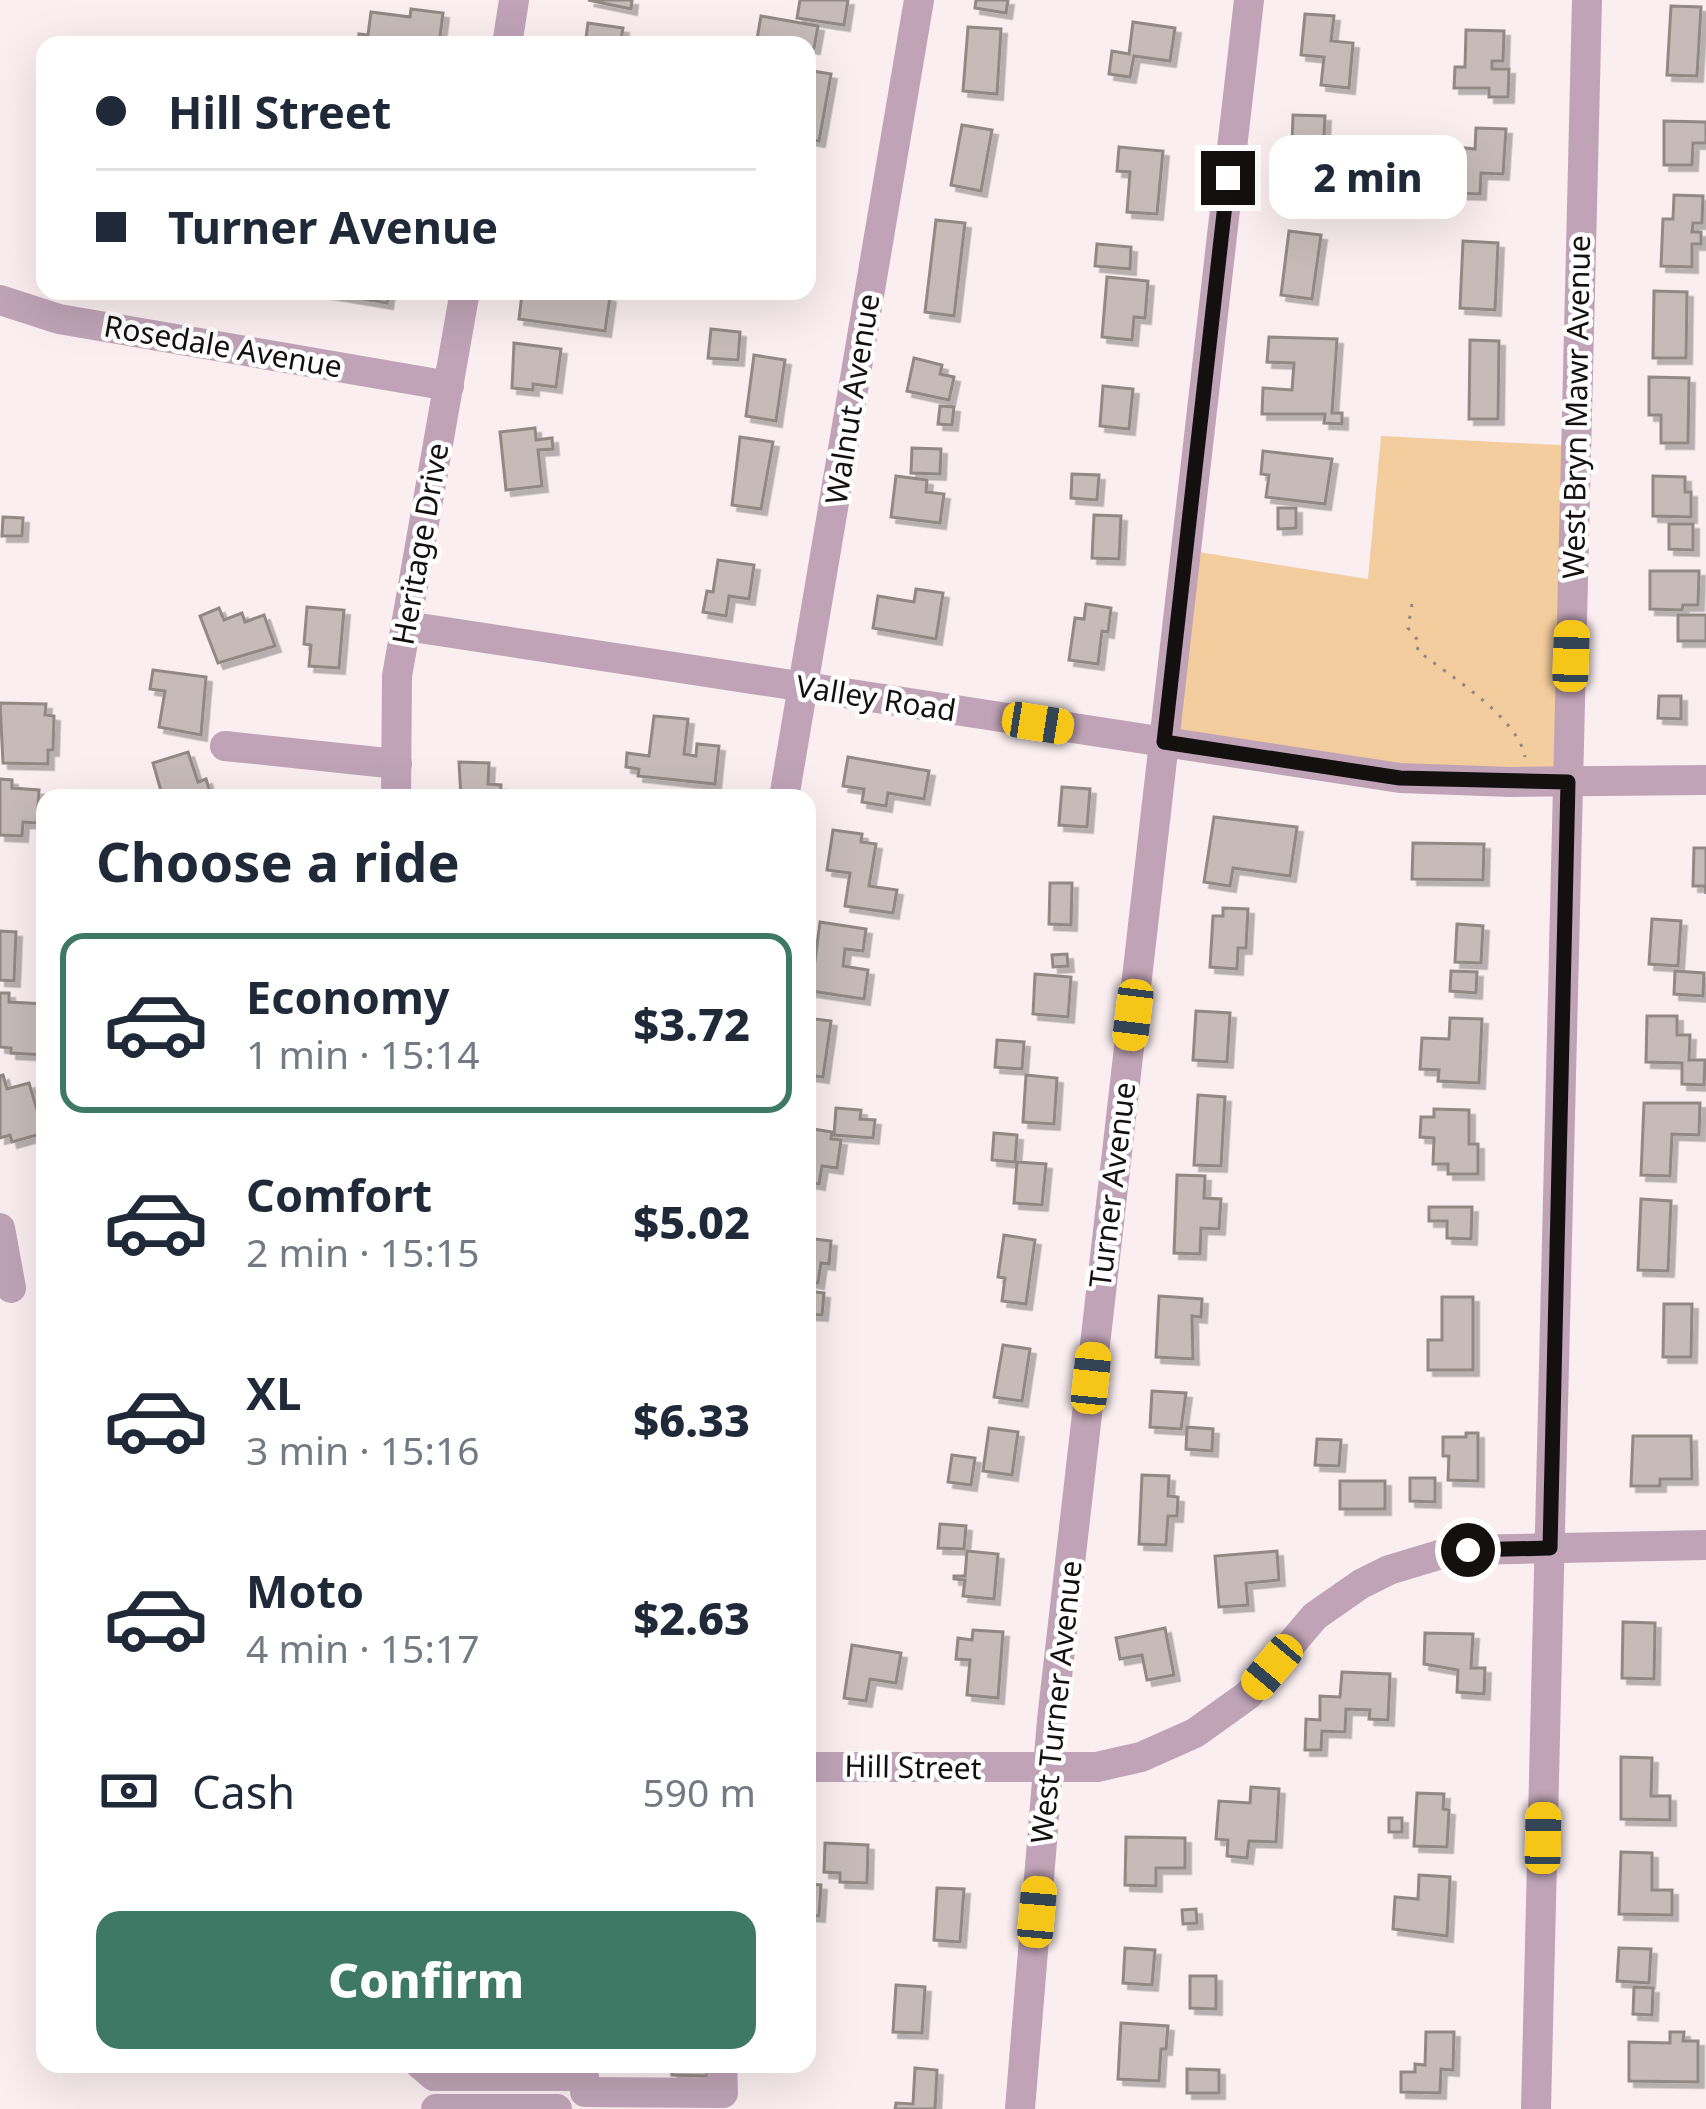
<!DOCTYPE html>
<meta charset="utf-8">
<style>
:root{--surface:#fff;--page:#f2f2f3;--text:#1f2937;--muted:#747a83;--line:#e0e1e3;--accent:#3d7964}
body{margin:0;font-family:"Noto Sans",sans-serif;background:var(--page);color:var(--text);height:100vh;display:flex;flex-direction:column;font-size:45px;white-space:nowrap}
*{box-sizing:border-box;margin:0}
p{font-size:39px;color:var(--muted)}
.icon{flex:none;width:66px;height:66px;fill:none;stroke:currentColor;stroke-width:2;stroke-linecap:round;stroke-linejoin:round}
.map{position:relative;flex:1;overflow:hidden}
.drawer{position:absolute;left:36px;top:789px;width:780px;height:1284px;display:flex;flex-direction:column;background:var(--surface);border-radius:24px;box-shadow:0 12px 48px #0002}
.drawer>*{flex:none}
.top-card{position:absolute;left:36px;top:36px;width:780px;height:264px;border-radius:24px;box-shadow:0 12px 48px #0002;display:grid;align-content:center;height:264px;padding:0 60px;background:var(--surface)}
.end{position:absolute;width:54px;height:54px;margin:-27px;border:15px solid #141010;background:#fff;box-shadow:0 0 0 6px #fff}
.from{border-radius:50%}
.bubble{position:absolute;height:84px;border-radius:24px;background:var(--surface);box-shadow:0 12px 48px #0002;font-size:39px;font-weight:800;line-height:84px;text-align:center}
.car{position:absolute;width:36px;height:72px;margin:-36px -18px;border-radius:15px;box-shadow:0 0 9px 3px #0007;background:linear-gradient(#f5c518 24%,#345 0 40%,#f5c518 0 76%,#345 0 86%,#f5c518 0)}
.top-card b{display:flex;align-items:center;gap:42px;height:114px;font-size:45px}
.top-card b+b{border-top:3px solid var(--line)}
.top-card i{width:30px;height:30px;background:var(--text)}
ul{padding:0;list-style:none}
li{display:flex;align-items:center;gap:36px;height:180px;margin:0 24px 18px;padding:0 36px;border:6px solid transparent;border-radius:24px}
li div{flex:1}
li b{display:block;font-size:45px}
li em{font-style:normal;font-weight:800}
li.active{border-color:var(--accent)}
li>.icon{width:108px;height:108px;stroke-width:1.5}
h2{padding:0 60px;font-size:54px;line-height:144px}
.pay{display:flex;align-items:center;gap:30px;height:132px;padding:0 60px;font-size:45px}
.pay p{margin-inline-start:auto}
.primary-button{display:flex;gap:24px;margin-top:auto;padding:24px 60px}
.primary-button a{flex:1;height:138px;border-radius:24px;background:var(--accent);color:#fff;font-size:48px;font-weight:800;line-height:138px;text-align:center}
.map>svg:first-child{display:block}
.green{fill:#f3cd9d}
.building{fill:#c6bbb8;stroke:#928985;stroke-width:3;filter:url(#shadow)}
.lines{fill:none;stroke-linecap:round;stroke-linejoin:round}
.path{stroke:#8f8788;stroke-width:3;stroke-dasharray:3 9;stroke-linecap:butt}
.minor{stroke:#c0a3b7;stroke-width:30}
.route{stroke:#141010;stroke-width:15}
.labels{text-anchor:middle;stroke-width:9;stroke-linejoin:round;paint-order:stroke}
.street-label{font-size:30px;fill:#141010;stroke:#fff}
</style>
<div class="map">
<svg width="1706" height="2109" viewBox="0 0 1706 2109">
<defs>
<filter id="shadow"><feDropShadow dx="5.5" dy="5.5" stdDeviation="0" flood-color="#0004"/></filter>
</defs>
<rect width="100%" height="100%" fill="#faeef0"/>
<path class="green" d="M1381,436L1577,446L1568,782L1164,742L1186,550L1368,579Z"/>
<g class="building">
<path d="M588,0H632L631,9Z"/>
<path d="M800,0H848L844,25L797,18Z"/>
<path d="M976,0H1008L1006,13L975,8Z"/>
<path d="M1671,6L1701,7L1697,76L1667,75Z"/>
<path d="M411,9L443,13L439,45H358L359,34L368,35L371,12L410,17Z"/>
<path d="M1305,14L1334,16L1331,41L1353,43L1349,88L1321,85L1324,57L1301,55Z"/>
<path d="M761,16L818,26L814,48L757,39Z"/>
<path d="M1133,22L1175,28L1170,61L1134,56L1130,77L1109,74L1112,51L1129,54Z"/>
<path d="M588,23L623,28L620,45H585Z"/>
<path d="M968,27L1001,29L997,94L963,91Z"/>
<path d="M1466,30L1504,31L1503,61H1492V69H1509L1508,97H1489V88H1454L1455,67H1465Z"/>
<path d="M807,70L831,74L819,141L807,139Z"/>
<path d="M1293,115L1325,116L1322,175L1291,174Z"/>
<path d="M1664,121L1706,122V143H1693L1692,165H1664Z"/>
<path d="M962,125L992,130L981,191L951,185Z"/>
<path d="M1476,128L1506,129L1503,174L1481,173L1480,194L1452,193L1455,147L1475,149Z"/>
<path d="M1119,147L1163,151L1157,214L1127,212L1130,172L1117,171Z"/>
<path d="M1674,195L1703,196L1702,223H1693L1692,232H1701V244H1692V267L1661,266L1663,219H1673Z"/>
<path d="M936,220L965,223L954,316L925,312Z"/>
<path d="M1289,231L1321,235L1312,299L1281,295Z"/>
<path d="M1463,241L1498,243L1495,310L1460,308Z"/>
<path d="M1097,244L1131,247L1130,269L1095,266Z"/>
<path d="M1107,277L1148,281L1145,318L1134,317L1132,340L1102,337Z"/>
<path d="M315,291H389L387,303Z"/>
<path d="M554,291H589L610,297L605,331L519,319L522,294L553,298Z"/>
<path d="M1654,291L1687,292L1686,358H1653Z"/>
<path d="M711,329L740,332L738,360L708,358Z"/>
<path d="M1269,337L1337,339L1332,413H1342V424L1324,423L1325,414H1262L1263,388L1292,390L1294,363L1267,362Z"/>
<path d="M1470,340L1499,341L1498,419H1469Z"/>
<path d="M514,343L561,349L556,387L533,384V390L512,388Z"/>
<path d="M754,355L785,360L776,421L746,416Z"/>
<path d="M914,358L942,365L940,374L954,377L949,400L907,391Z"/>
<path d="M1649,377L1689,378L1688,443H1661V415H1649Z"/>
<path d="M1103,386L1133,389L1129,429L1100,426Z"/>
<path d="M940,406L954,407L952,425L938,424Z"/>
<path d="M535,428L536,440L552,438L553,449L538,450L542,486L506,490L500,432Z"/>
<path d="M740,437L773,442L761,509L732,505Z"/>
<path d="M912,448L941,449L940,474L911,473Z"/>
<path d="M1263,451L1332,459L1325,504L1266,497L1269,475L1261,474Z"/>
<path d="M1072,474L1099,475L1097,500L1071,498Z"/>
<path d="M896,476L927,480L926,492L944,494L940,523L891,517Z"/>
<path d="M1653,476L1685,477V492H1691V517L1653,516Z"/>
<path d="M1278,508H1296V528L1278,529Z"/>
<path d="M1094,515L1121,516L1119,559L1092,558Z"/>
<path d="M3,517L23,518L22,536H2Z"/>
<path d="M1669,524H1693V550L1669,549Z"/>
<path d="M718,560L754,565L749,599L729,596L726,616L703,612L707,591L713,592Z"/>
<path d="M1650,571H1699L1698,605H1683L1682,610L1650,609Z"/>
<path d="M916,589L943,593L936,639L873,628L878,596L914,602Z"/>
<path d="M1086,604L1111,608L1108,632L1102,631L1098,664L1069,660L1075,618L1084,619Z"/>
<path d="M307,607L344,610L339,668L309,666L311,645L304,644Z"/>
<path d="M219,608L224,620L242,613L245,622L264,615L275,646L218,663L200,616Z"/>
<rect x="1678" y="615" width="28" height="26"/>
<path d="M153,670L206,677L201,735L159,727L165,691L150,689Z"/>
<path d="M1659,696H1681V719L1658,718Z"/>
<path d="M0,703L46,704L45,715L54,716L53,750H48V764L3,763Z"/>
<path d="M654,716L688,719L684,754L696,756L697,744L719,746L715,784L638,776L639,769L626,767L627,753L649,756Z"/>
<path d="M188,752L198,782L206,779L212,798H163L153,763Z"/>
<path d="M848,757L929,771L924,799L888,793L886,806L862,802L864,789L843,786Z"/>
<path d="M459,762L489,763L488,784L501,785L500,798H461Z"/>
<path d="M0,779L12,780V788L39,790L37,823L23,822L22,836L0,835Z"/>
<path d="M1062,787L1090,789L1087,827L1059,825Z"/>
<path d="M1214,817L1297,827L1290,876L1233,868L1230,886L1204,882Z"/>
<path d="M833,830L862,834L861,842L876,844L869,886L897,890L893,913L845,906L850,873L827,870Z"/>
<path d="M1413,843L1484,844L1483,880L1412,879Z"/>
<path d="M1694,848H1706V894L1705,886H1693Z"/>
<path d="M1050,883H1072L1071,925L1049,924Z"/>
<path d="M1223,908L1248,909L1246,948H1238L1237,969L1210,967L1213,916H1223Z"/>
<path d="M1652,919L1681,921L1678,966L1649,964Z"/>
<path d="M820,922L866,929L863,951L845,949L843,966L868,970L864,999L811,991Z"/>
<path d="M1457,924L1483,926L1481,963L1455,962Z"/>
<path d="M0,931L16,932L14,981L0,980Z"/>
<path d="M1067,954L1068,966L1053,967L1052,955Z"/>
<path d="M1451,971L1477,972L1476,993L1450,991Z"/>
<path d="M1675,971L1704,973L1703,996L1674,994Z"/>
<path d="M1035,974L1071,977L1068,1017L1033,1014Z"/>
<path d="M0,993H9V1002L45,1004L44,1055L11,1053V1048L0,1047Z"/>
<path d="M1196,1011L1230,1013L1227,1062L1193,1060Z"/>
<path d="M1647,1016H1677V1035H1690L1689,1060H1705L1704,1085L1682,1084V1063L1646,1062Z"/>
<path d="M807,1018L831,1021L823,1077L807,1075Z"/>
<path d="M1450,1018L1482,1019L1479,1083L1438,1081L1439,1070L1420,1069L1422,1038L1449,1039Z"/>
<path d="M997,1040L1024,1042L1022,1069L995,1067Z"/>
<path d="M3,1075L7,1089L29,1083L44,1133L12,1142L10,1135L0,1138V1076Z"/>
<path d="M1026,1075L1057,1078L1054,1124L1023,1122Z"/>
<path d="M1198,1095L1225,1097L1221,1166L1194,1165Z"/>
<path d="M1644,1103H1700L1699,1135L1672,1134L1670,1176L1641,1175Z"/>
<path d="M836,1108L861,1110L860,1119L875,1120L873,1138L834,1135Z"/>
<path d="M1434,1109L1469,1110V1144H1478V1174H1448V1164H1433L1434,1138L1420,1137L1421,1117H1434Z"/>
<path d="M807,1128L832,1132L831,1139L841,1140L837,1168L822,1166L819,1184L807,1182Z"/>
<path d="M994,1133L1017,1135L1015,1162L992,1160Z"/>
<path d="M1017,1162L1046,1164L1042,1205L1014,1203Z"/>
<path d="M1177,1175L1205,1176L1204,1198L1221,1199L1219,1229L1201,1228L1200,1254L1174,1253Z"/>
<path d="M1641,1199L1671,1201L1668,1271L1638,1270Z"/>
<path d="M1429,1207H1472L1471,1239L1447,1238V1221H1429Z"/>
<path d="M1004,1235L1035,1240L1026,1304L1002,1301L1005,1278L998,1277Z"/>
<path d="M807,1238L831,1241L829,1264L821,1263L818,1283L807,1281Z"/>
<path d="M807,1291L824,1293L822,1315L807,1314Z"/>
<path d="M1159,1296L1202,1299L1201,1317L1192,1316L1193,1359L1156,1357Z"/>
<path d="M1442,1297H1473V1370H1428V1340H1442Z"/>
<path d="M1664,1304H1692L1691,1357H1663Z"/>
<path d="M1003,1345L1030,1349L1022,1401L994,1397Z"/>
<path d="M1152,1391L1186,1393L1181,1429L1150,1427Z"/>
<path d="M1187,1427L1213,1429L1212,1451L1186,1449Z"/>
<path d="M989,1428L1018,1432L1012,1475L983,1471Z"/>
<path d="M1466,1433H1478V1481L1448,1480L1449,1456H1443V1437H1466Z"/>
<path d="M1633,1436H1691L1692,1479H1660V1486H1631Z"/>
<path d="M1317,1439L1341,1440L1339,1466L1315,1465Z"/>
<path d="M952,1455L975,1458L971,1485L948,1482Z"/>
<path d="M1142,1475L1169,1476L1168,1496L1178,1497L1177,1516H1168L1166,1545L1139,1544Z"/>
<path d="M1410,1478H1435V1502L1410,1501Z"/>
<rect x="1340" y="1481" width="45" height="28"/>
<path d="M940,1524L966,1526L964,1549L938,1548Z"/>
<path d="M967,1551L998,1554L994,1599L963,1596L965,1580L954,1579V1576H965Z"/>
<path d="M1277,1551L1279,1580L1246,1583L1248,1605L1219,1607L1215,1556Z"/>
<path d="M1623,1622L1655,1623L1654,1679L1622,1678Z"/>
<path d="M1165,1628L1174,1675L1147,1680L1142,1655L1120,1659L1116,1638Z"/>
<path d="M973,1630L1003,1632L998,1698L967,1695L970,1660L956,1659L958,1638L972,1640Z"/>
<path d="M1425,1633L1473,1634L1471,1668H1485L1484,1694L1457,1692L1458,1670L1424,1664Z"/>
<path d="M852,1645L901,1653L896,1683L870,1679L866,1701L844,1698Z"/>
<path d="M1342,1672L1390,1674L1388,1720L1369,1719L1370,1710L1346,1709L1345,1732L1322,1731L1321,1750H1305L1306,1719L1320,1720V1696L1340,1697Z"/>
<path d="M1621,1757L1652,1758L1651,1796H1670V1820L1621,1819Z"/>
<path d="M1251,1787L1279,1789L1276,1842L1249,1841L1247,1858L1227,1856L1228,1840L1216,1839L1219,1801L1250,1803Z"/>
<path d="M1417,1793L1444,1794L1443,1809L1449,1810L1447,1847L1414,1846Z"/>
<rect x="1389" y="1818" width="13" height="14"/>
<path d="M1126,1837L1185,1838V1868H1156V1886L1125,1885Z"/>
<path d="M825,1843L868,1845L867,1883L840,1882V1873L824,1872Z"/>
<path d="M1621,1852L1652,1853V1890H1672V1915L1619,1914Z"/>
<path d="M1419,1875L1450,1877L1447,1936L1393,1929L1395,1897L1418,1899Z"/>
<path d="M807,1884L821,1885L819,1916L807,1915Z"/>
<path d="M937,1888L964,1889L960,1942L934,1940Z"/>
<path d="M1196,1909L1197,1923L1183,1924L1182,1910Z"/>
<path d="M1125,1948L1155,1950L1152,1985L1123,1983Z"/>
<path d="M1619,1948L1651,1949L1649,1983L1617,1981Z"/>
<path d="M1190,1976H1216V2009L1190,2008Z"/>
<path d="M896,1985L925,1987L922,2033L893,2032Z"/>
<path d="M1634,1987L1653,1988L1652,2015L1633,2014Z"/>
<path d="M1121,2023L1168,2026L1166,2049H1161L1159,2081L1118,2079Z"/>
<path d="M1426,2032H1454L1453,2070L1441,2069L1440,2093L1401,2092V2072H1415V2064L1425,2065Z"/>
<path d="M1670,2032H1684L1683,2041H1698V2082L1629,2081V2042L1670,2043Z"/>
<path d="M672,2064H708L707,2076L672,2075Z"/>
<path d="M915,2068L937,2070L935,2109H895L896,2103L913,2104Z"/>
<path d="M1187,2069L1219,2070V2093H1187Z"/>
</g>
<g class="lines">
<path class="path" d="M1412,604L1408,628L1420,643L1417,650C1448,675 1518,717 1525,757"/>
<g class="minor">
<path d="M507,45L514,0"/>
<path d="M0,300L59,319L449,386"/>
<path d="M406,626L1400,778L1511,782L1706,780"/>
<path d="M225,746L397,764"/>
<path d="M396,798L397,676L465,291"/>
<path d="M784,798L919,0"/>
<path d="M0,1228L11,1288"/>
<path d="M807,1767H1097L1141,1757L1195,1733L1248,1695L1315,1616L1361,1584L1389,1570L1442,1554L1468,1550L1706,1545"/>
<path d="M420,2064L434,2076H584"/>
<path d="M585,2092L723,2093L722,2064"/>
<path d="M436,2109H557"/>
<path d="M1020,2109L1052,1720L1249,0"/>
<path d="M1536,2109L1587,0"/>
</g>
</g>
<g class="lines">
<path class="route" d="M1228,178L1164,742L1400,778L1568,782L1550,1548L1468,1550"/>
</g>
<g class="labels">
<g class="street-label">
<text transform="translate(223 347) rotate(10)" y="10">Rosedale Avenue</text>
<text transform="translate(853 399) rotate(-81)" y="10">Walnut Avenue</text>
<text transform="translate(1577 407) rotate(-89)" y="10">West Bryn Mawr Avenue</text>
<text transform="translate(421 544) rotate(-80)" y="10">Heritage Drive</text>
<text transform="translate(876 699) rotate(9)" y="10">Valley Road</text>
<text transform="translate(1113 1185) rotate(-83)" y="10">Turner Avenue</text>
<text transform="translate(1057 1702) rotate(-84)" y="10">West Turner Avenue</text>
<text transform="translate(913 1768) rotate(1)" y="10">Hill Street</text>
</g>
</g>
</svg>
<i class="end from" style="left:1468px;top:1550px"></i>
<i class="end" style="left:1228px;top:178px"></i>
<div class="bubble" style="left:1269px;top:135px;width:198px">2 min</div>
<i class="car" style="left:1571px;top:656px;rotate:2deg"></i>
<i class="car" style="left:1038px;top:723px;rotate:99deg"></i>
<i class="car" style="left:1133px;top:1015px;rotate:187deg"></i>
<i class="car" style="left:1091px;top:1378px;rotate:6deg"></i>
<i class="car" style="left:1272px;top:1667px;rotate:220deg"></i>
<i class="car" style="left:1543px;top:1838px;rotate:1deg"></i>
<i class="car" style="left:1037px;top:1912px;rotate:5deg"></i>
<div class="top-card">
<b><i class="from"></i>Hill Street</b>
<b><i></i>Turner Avenue</b>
</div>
<section class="drawer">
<h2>Choose a ride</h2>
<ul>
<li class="active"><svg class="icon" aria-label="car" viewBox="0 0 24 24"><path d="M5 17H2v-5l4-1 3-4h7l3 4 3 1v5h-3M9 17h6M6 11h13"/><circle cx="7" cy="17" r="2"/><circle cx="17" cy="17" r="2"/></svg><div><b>Economy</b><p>1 min · 15:14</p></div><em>$3.72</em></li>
<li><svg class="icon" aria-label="car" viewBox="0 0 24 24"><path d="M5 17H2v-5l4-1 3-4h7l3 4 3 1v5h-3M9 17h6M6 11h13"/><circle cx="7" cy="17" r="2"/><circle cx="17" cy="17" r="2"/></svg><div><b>Comfort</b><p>2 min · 15:15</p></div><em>$5.02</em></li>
<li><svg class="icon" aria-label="car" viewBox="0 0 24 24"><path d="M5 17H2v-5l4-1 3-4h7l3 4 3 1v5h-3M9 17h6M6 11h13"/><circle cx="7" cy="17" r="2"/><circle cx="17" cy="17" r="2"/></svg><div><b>XL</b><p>3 min · 15:16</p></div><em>$6.33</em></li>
<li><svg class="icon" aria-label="car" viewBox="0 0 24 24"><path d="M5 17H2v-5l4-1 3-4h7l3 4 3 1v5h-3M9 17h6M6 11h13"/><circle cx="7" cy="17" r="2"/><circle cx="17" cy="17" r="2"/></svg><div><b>Moto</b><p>4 min · 15:17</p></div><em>$2.63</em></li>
</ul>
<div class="pay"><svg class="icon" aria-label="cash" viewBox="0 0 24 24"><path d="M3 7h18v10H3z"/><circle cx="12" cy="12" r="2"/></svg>Cash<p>590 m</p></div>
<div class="primary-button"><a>Confirm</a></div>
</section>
</div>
